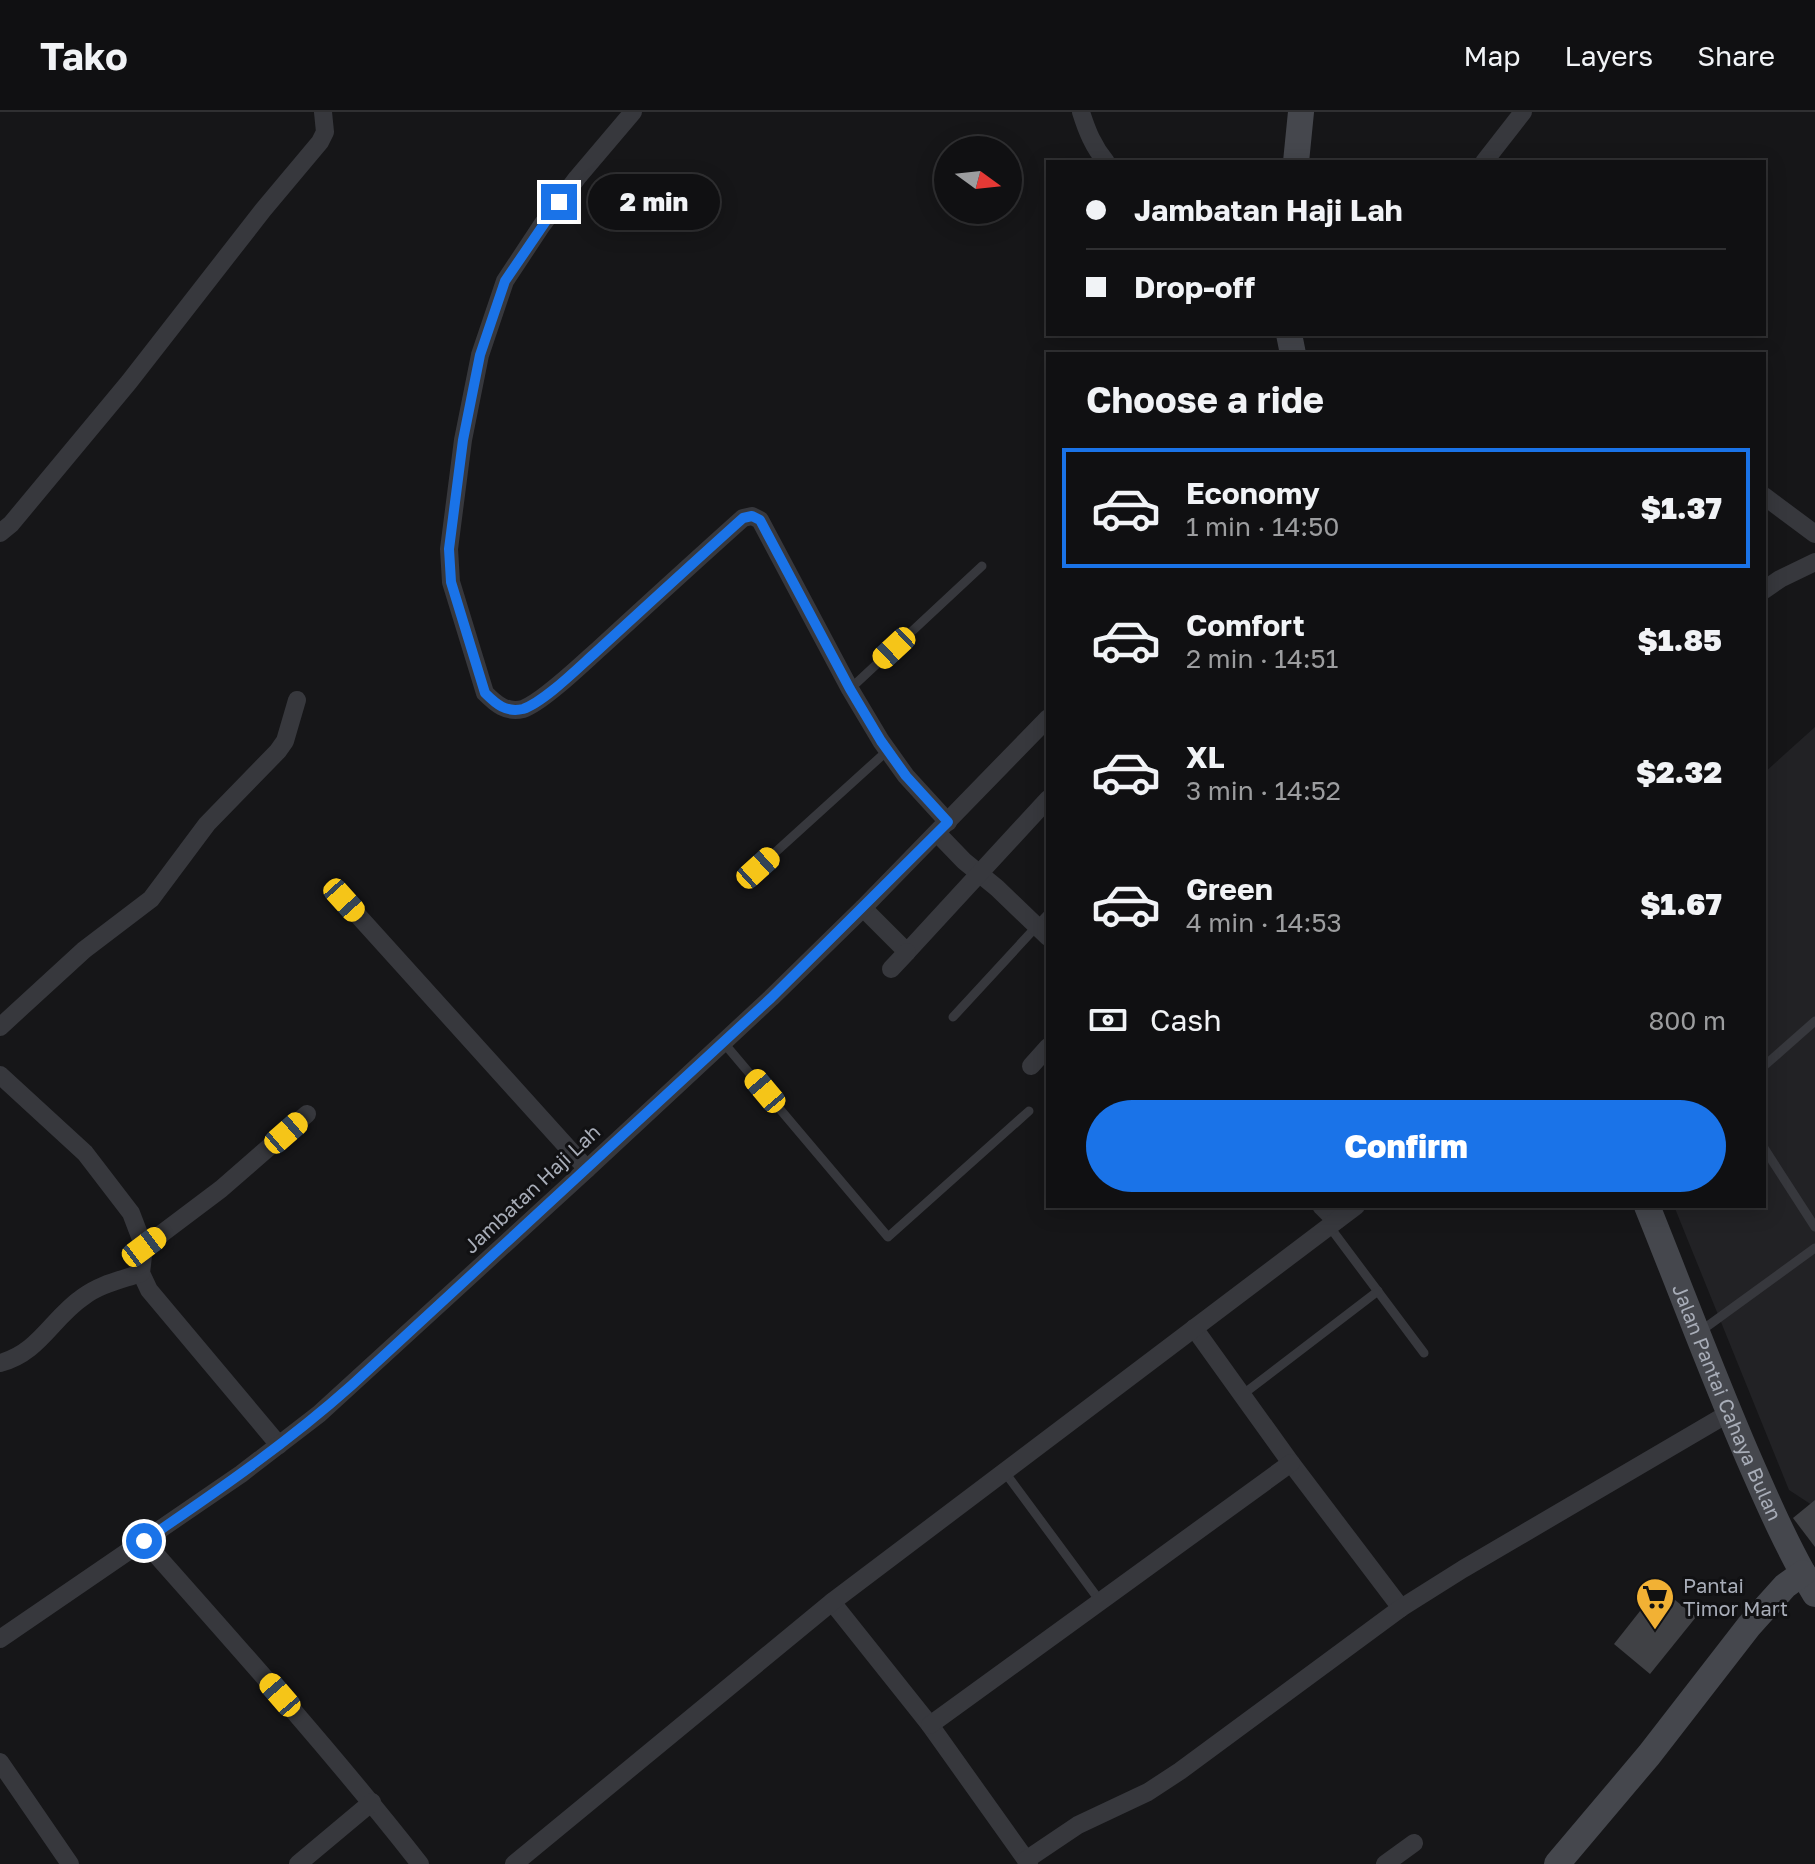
<!DOCTYPE html>
<meta charset="utf-8">
<style>
:root{--surface:#101012;--page:#1e1e20;--text:#f1f3f6;--muted:#9c9d9f;--line:#303032;--accent:#1a73e8}
body{margin:0;font-family:"Golos Text",sans-serif;background:var(--page);color:var(--text);height:100vh;display:flex;flex-direction:column;font-size:30px;white-space:nowrap}
*{box-sizing:border-box;margin:0}
p{font-size:26px;color:var(--muted)}
.icon{flex:none;width:44px;height:44px;fill:none;stroke:currentColor;stroke-width:2;stroke-linecap:round;stroke-linejoin:round}
.map{position:relative;flex:1;overflow:hidden}
.details{position:absolute;left:1046px;top:240px;width:720px;height:856px;display:flex;flex-direction:column;background:var(--surface);border-radius:0px;box-shadow:0 4px 20px #0003,0 0 0 2px var(--line)}
.details>*{flex:none}
.guide{position:absolute;left:1046px;top:48px;width:720px;height:176px;border-radius:0px;box-shadow:0 4px 20px #0003,0 0 0 2px var(--line);display:grid;align-content:center;height:176px;padding:0 40px;background:var(--surface)}
.needle{width:52px;rotate:105deg}
.controls{position:absolute;left:934px;top:24px;display:grid;gap:16px}
.controls a{display:grid;place-items:center;width:88px;height:88px;border-radius:50%;background:var(--surface);box-shadow:0 4px 20px #0003,0 0 0 2px var(--line);font-size:40px}
.end{position:absolute;width:36px;height:36px;margin:-18px;border:10px solid #1a73e8;background:#fff;box-shadow:0 0 0 4px #fff}
.from{border-radius:50%}
.bubble{position:absolute;height:56px;border-radius:28px;background:var(--surface);box-shadow:0 4px 20px #0003,0 0 0 2px var(--line);font-size:26px;font-weight:800;line-height:56px;text-align:center}
.car{position:absolute;width:24px;height:48px;margin:-24px -12px;border-radius:10px;box-shadow:0 0 6px 2px #0007;background:linear-gradient(#f5c518 24%,#345 0 40%,#f5c518 0 76%,#345 0 86%,#f5c518 0)}
.guide b{display:flex;align-items:center;gap:28px;height:76px;font-size:30px}
.guide b+b{border-top:2px solid var(--line)}
.guide i{width:20px;height:20px;background:var(--text)}
ul{padding:0;list-style:none}
li{display:flex;align-items:center;gap:24px;height:120px;margin:0 16px 12px;padding:0 24px;border:4px solid transparent;border-radius:0px}
li div{flex:1}
li b{display:block;font-size:30px}
li em{font-style:normal;font-weight:800}
li.selected{border-color:var(--accent)}
li>.icon{width:72px;height:72px;stroke-width:1.5}
h2{padding:0 40px;font-size:36px;line-height:96px}
.pay{display:flex;align-items:center;gap:20px;height:88px;padding:0 40px;font-size:30px}
.pay p{margin-inline-start:auto}
.primary-button{display:flex;gap:16px;margin-top:auto;padding:16px 40px}
.primary-button a{flex:1;height:92px;border-radius:48px;background:var(--accent);color:#fff;font-size:32px;font-weight:800;line-height:92px;text-align:center}
header{display:flex;align-items:center;gap:48px;box-sizing:border-box;height:112px;padding:0 40px;background:var(--surface);border-bottom:2px solid var(--line)}
header strong{font-size:38px}
nav{display:flex;gap:44px;margin-inline-start:auto;font-size:28px}
.map>svg:first-child{display:block}
.built{fill:#222225}
.building{fill:#404145}
.lines{fill:none;stroke-linecap:round;stroke-linejoin:round}
.lane{stroke:#37383d;stroke-width:9}
.street{stroke:#37383d;stroke-width:18}
.secondary{stroke:#45474d;stroke-width:26}
.route{stroke:#1a73e8;stroke-width:10}
.labels{text-anchor:middle;stroke-width:6;stroke-linejoin:round;paint-order:stroke}
.street-label{font-size:20px;fill:#a8adb8;stroke:#111113}
.poi-label{font-size:20px;fill:#a8adb8;stroke:#111113;text-anchor:start}
</style>
<header>
<strong>Tako</strong>
<nav><a>Map</a><a>Layers</a><a>Share</a></nav>
</header>
<div class="map">
<svg width="1815" height="1752" viewBox="0 0 1815 1752">
<rect width="100%" height="100%" fill="#161618"/>
<path class="built" d="M1815,615V1395L1789,1378L1674,1094H1764V661Z"/>
<g class="building">
<path d="M1815,1388V1435L1793,1406Z"/>
<path d="M1659,1475L1696,1505L1650,1562L1614,1532Z"/>
</g>
<g class="lines">
<g class="lane">
<path d="M850,577L982,454"/>
<path d="M758,756L887,639"/>
<path d="M953,905L1048,802"/>
<path d="M723,930L888,1125L1029,999"/>
<path d="M1764,954L1815,909"/>
<path d="M1764,1036L1815,1115"/>
<path d="M1329,1114L1424,1241"/>
<path d="M1698,1221L1815,1136"/>
<path d="M1242,1283L1378,1179"/>
<path d="M1004,1359L1100,1489"/>
</g>
<g class="street">
<path d="M633,0L577,66L542,113L505,169L480,243L463,328L449,437L451,470L485,581C496,592 506,601 523,597C543,590 583,551 600,536C648,492 695,449 743,406L752,404L760,408L850,577L881,629L906,664L948,710"/>
<path d="M1081,0C1087,19 1093,34 1106,50"/>
<path d="M1484,50L1523,0"/>
<path d="M1764,384L1815,422"/>
<path d="M0,421L11,412L129,270L263,98L320,30L325,20L323,0"/>
<path d="M1764,478L1780,467L1815,450"/>
<path d="M937,721L964,749L997,776L1048,825"/>
<path d="M344,788L587,1057"/>
<path d="M863,796L907,840L1048,687"/>
<path d="M891,857L907,840"/>
<path d="M0,915L84,838L151,787L207,712L278,639L285,629L297,588"/>
<path d="M1031,954L1048,935"/>
<path d="M0,963L85,1041L131,1101L144,1135L141,1161L149,1178L279,1333"/>
<path d="M1321,1094L1336,1109"/>
<path d="M144,1135L221,1077L307,1002"/>
<path d="M1194,1216L1291,1351L1401,1496"/>
<path d="M0,1251C39,1241 52,1206 83,1185C100,1172 121,1168 141,1161"/>
<path d="M144,1429C238,1535 333,1641 420,1752"/>
<path d="M832,1490L930,1613L1029,1752"/>
<path d="M0,1527L241,1362L319,1302L587,1057L771,886L863,796L1048,606"/>
<path d="M930,1613L1291,1351"/>
<path d="M0,1650L70,1752"/>
<path d="M1026,1748L1078,1713L1148,1680L1180,1659L1401,1496L1463,1457L1729,1301"/>
<path d="M298,1752L372,1690"/>
<path d="M514,1752L832,1490L1356,1094"/>
<path d="M1385,1752L1414,1731"/>
</g>
<g class="secondary">
<path d="M1296,50L1301,0"/>
<path d="M1289,222L1293,242"/>
<path id="s1" d="M1647,1094C1681,1178 1712,1262 1748,1345C1768,1391 1789,1439 1815,1482"/>
<path d="M1557,1752L1649,1643L1749,1514L1785,1474L1803,1461"/>
</g>
</g>
<g class="lines">
<path class="route" d="M144,1429C216,1380 287,1331 352,1273L771,886L948,710L906,664L881,629L850,577L760,408L752,404L743,406C694,450 645,495 596,540C579,555 544,590 523,597C506,601 496,592 485,581L451,470L449,437L463,328L480,243L505,169L559,90"/>
</g>
<defs>
<symbol id="supermarket-pin" viewBox="-11 -11 22 30"><path d="M0 17L-7.5 6A9.5 9.5 0 1 1 7.5 6Z" fill="#f2b134" stroke="#111113"/><path d="M-6-5.5h2.5l.6 2H6L4.5 2H-2.5L-4.4-4H-6ZM-1.5 3.2a1.3 1.3 0 1 0 .1 0ZM3 3.2a1.3 1.3 0 1 0 .1 0Z" fill="#111"/></symbol>
</defs>
<g fill-rule="evenodd">
<use href="#supermarket-pin" x="1633" y="1463" width="44" height="60"/>
</g>
<g class="labels">
<g class="street-label">
<text transform="translate(532 1077) rotate(-43)" y="7">Jambatan Haji Lah</text>
<text dy="7" stroke="none"><textPath href="#s1" startOffset="212">Jalan Pantai Cahaya Bulan</textPath></text>
</g>
<g class="poi-label">
<text x="1683" y="1481">Pantai<tspan x="1683" dy="23">Timor Mart</tspan></text>
</g>
</g>
</svg>
<div class="controls">
<a><svg class="needle" viewBox="-14 -14 28 28"><path d="M0-13l5 13h-10z" fill="#e53935"/><path d="M0 13l5-13h-10z" fill="#9c9d9f"/></svg></a>
</div>
<i class="end from" style="left:144px;top:1429px"></i>
<i class="end" style="left:559px;top:90px"></i>
<div class="bubble" style="left:588px;top:62px;width:132px">2 min</div>
<i class="car" style="left:894px;top:536px;rotate:227deg"></i>
<i class="car" style="left:758px;top:756px;rotate:48deg"></i>
<i class="car" style="left:344px;top:788px;rotate:138deg"></i>
<i class="car" style="left:765px;top:979px;rotate:320deg"></i>
<i class="car" style="left:286px;top:1021px;rotate:49deg"></i>
<i class="car" style="left:144px;top:1135px;rotate:53deg"></i>
<i class="car" style="left:280px;top:1583px;rotate:319deg"></i>
<div class="guide">
<b><i class="from"></i>Jambatan Haji Lah</b>
<b><i></i>Drop-off</b>
</div>
<section class="details">
<h2>Choose a ride</h2>
<ul>
<li class="selected"><svg class="icon" aria-label="car" viewBox="0 0 24 24"><path d="M5 17H2v-5l4-1 3-4h7l3 4 3 1v5h-3M9 17h6M6 11h13"/><circle cx="7" cy="17" r="2"/><circle cx="17" cy="17" r="2"/></svg><div><b>Economy</b><p>1 min · 14:50</p></div><em>$1.37</em></li>
<li><svg class="icon" aria-label="car" viewBox="0 0 24 24"><path d="M5 17H2v-5l4-1 3-4h7l3 4 3 1v5h-3M9 17h6M6 11h13"/><circle cx="7" cy="17" r="2"/><circle cx="17" cy="17" r="2"/></svg><div><b>Comfort</b><p>2 min · 14:51</p></div><em>$1.85</em></li>
<li><svg class="icon" aria-label="car" viewBox="0 0 24 24"><path d="M5 17H2v-5l4-1 3-4h7l3 4 3 1v5h-3M9 17h6M6 11h13"/><circle cx="7" cy="17" r="2"/><circle cx="17" cy="17" r="2"/></svg><div><b>XL</b><p>3 min · 14:52</p></div><em>$2.32</em></li>
<li><svg class="icon" aria-label="car" viewBox="0 0 24 24"><path d="M5 17H2v-5l4-1 3-4h7l3 4 3 1v5h-3M9 17h6M6 11h13"/><circle cx="7" cy="17" r="2"/><circle cx="17" cy="17" r="2"/></svg><div><b>Green</b><p>4 min · 14:53</p></div><em>$1.67</em></li>
</ul>
<div class="pay"><svg class="icon" aria-label="cash" viewBox="0 0 24 24"><path d="M3 7h18v10H3z"/><circle cx="12" cy="12" r="2"/></svg>Cash<p>800 m</p></div>
<div class="primary-button"><a>Confirm</a></div>
</section>
</div>
